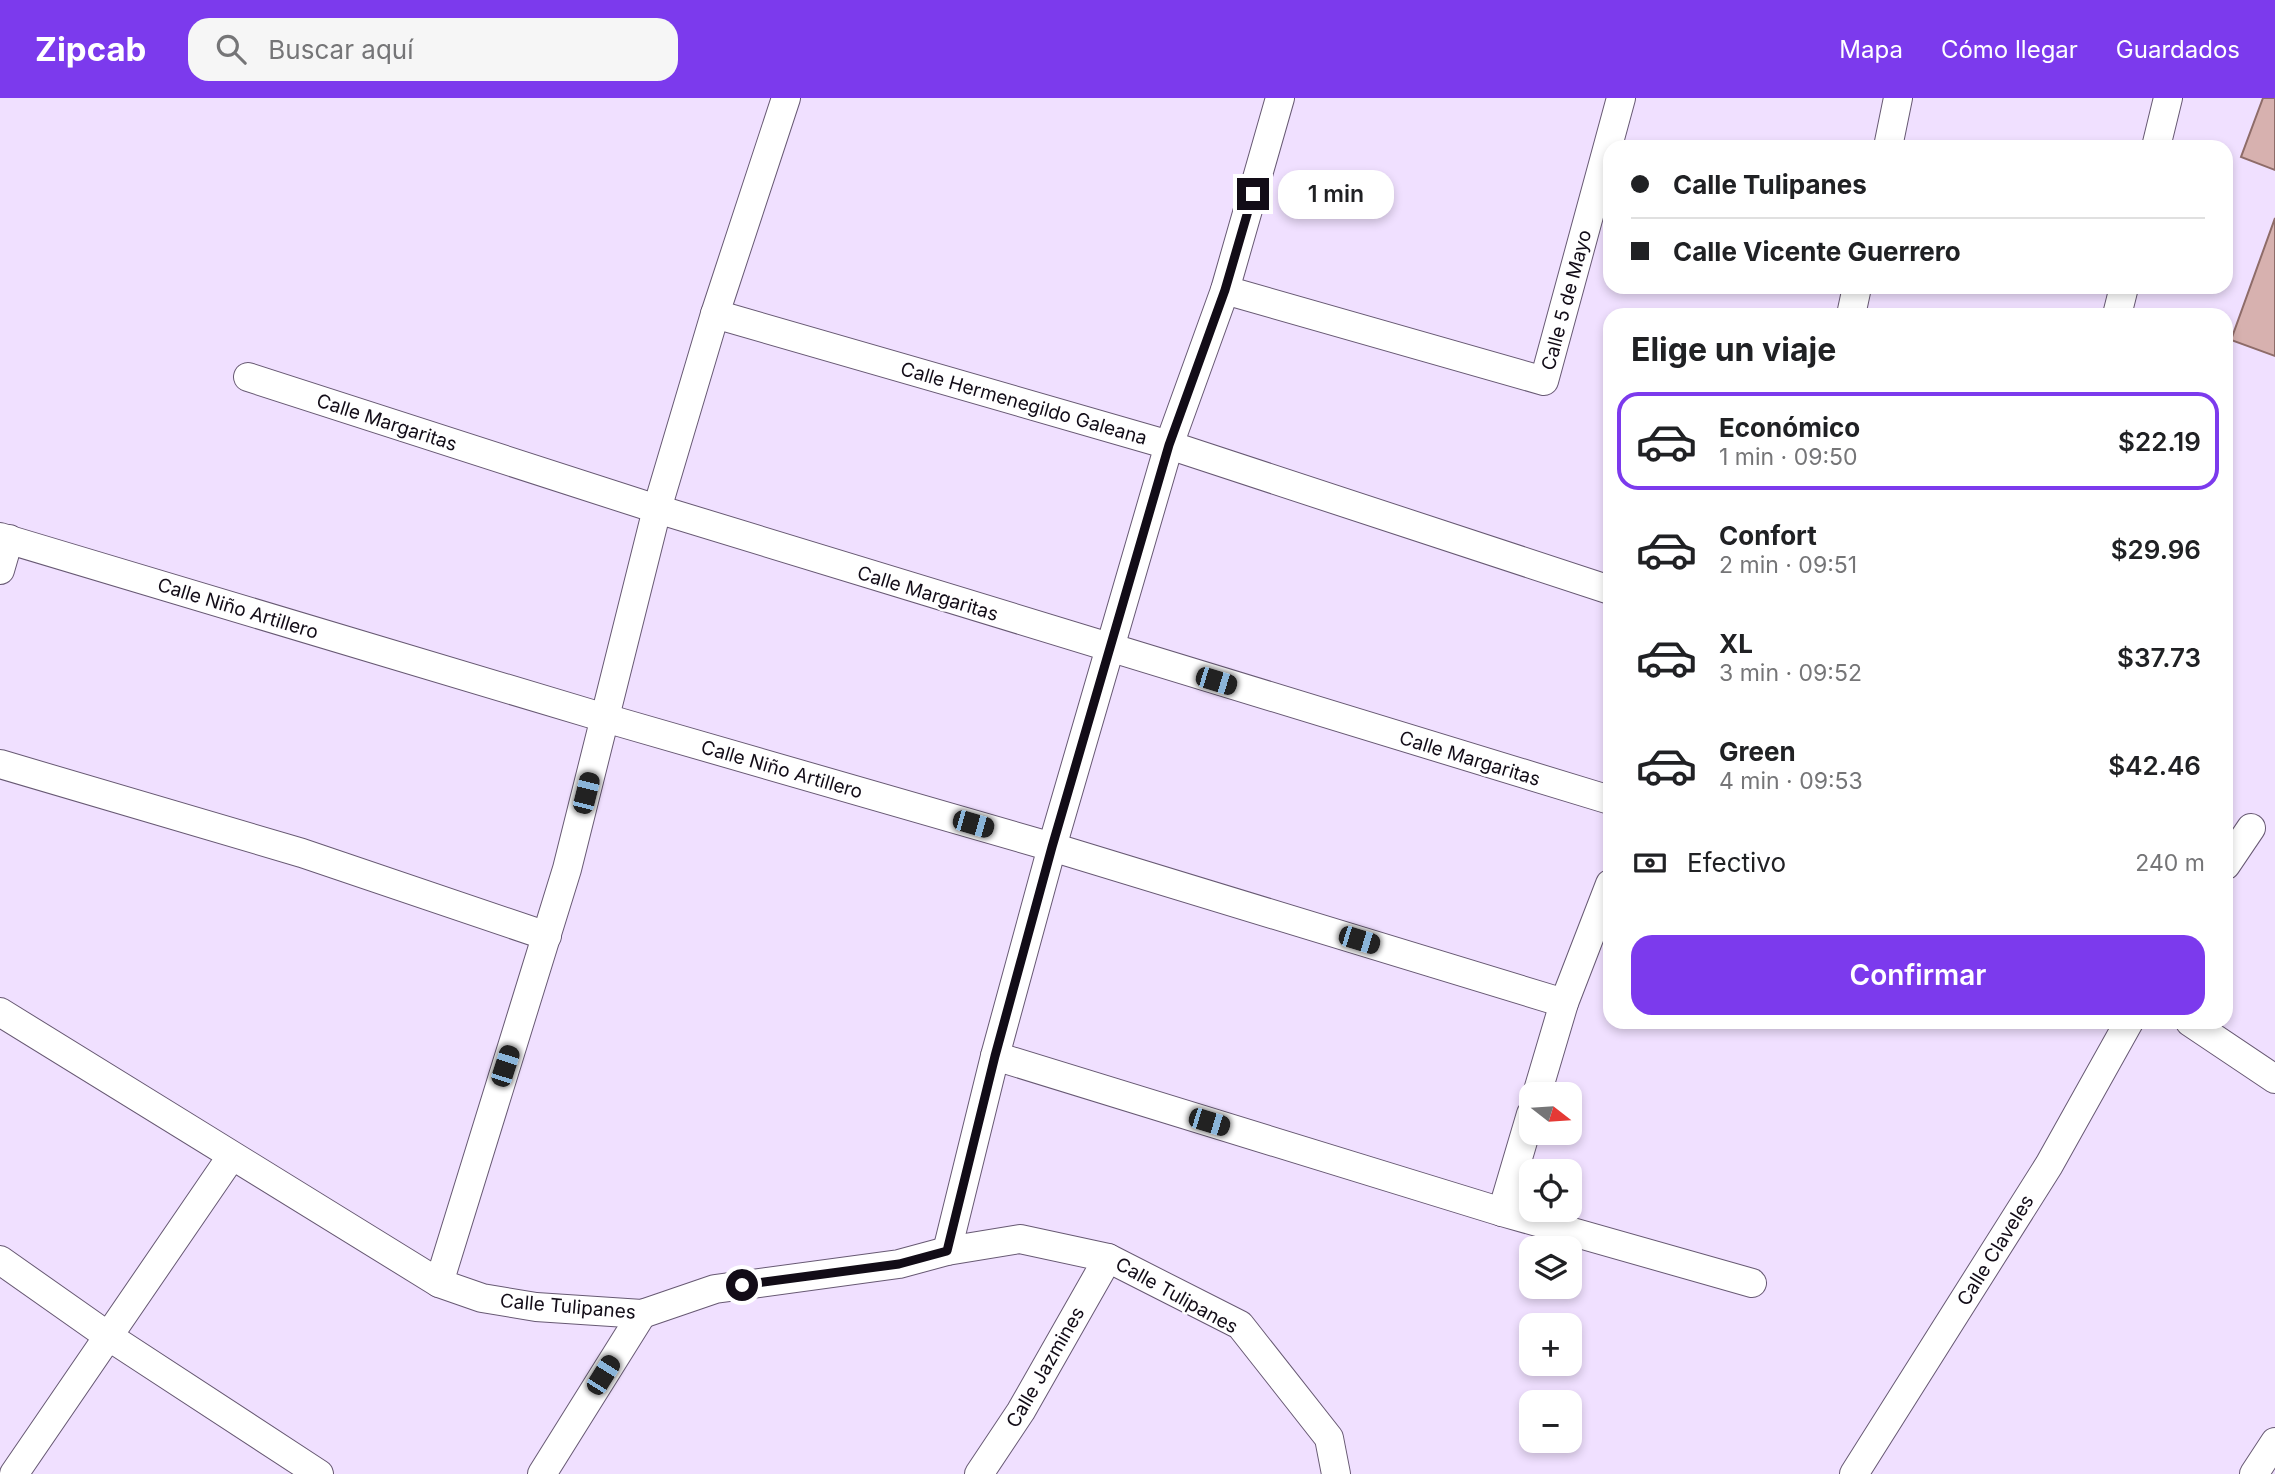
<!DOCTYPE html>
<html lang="es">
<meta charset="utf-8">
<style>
:root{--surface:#fff;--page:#f6f6f6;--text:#202124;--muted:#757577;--line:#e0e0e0;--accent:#7c3aed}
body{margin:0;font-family:Inter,sans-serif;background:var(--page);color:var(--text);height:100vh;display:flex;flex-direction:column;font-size:26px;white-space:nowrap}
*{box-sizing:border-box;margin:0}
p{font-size:23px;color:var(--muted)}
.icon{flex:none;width:38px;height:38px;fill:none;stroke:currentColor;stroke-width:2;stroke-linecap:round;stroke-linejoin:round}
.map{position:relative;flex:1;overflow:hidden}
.sheet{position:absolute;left:1603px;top:210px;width:630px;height:721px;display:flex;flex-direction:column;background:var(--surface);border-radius:21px;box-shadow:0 4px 10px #0003}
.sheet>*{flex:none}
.banner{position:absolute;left:1603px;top:42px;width:630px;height:154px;border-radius:21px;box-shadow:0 4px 10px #0003;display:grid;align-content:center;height:154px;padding:0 28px;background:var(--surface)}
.needle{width:46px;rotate:107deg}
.controls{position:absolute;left:1519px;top:984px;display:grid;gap:14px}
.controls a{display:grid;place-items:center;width:63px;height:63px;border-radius:14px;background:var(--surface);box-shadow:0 4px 10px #0003;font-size:35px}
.end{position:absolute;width:32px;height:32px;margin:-16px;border:9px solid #120c17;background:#fff;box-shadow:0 0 0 4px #fff}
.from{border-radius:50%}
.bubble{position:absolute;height:49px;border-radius:21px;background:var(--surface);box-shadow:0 4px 10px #0003;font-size:23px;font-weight:600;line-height:49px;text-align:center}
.car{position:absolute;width:21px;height:42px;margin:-21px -10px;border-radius:9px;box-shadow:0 0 5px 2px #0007;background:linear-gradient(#222 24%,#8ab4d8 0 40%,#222 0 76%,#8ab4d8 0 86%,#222 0)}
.banner b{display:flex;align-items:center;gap:24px;height:66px;font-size:26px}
.banner b+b{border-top:2px solid var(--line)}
.banner i{width:18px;height:18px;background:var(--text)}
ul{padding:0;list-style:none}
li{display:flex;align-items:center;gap:21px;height:98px;margin:0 14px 10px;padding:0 14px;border:4px solid transparent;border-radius:21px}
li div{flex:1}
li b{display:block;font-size:26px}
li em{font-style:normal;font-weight:600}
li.selected{border-color:var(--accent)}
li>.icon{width:63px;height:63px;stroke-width:1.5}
h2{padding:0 28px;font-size:32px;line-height:84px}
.pay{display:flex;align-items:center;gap:18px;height:77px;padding:0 28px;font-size:26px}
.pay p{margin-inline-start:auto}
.button{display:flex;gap:14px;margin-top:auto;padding:14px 28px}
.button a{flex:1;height:80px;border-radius:21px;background:var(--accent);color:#fff;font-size:28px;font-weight:600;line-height:80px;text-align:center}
header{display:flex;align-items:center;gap:42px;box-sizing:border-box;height:98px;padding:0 35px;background:var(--accent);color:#fff}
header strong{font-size:33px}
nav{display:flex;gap:38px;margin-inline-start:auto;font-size:24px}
.search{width:490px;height:63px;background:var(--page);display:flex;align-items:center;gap:18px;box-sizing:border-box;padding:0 24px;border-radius:21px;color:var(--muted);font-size:26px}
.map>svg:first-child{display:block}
.building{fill:#d7b1af;stroke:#8e6c69;stroke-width:2}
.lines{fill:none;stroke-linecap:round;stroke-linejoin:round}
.street-casing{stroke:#675973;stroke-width:30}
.street{stroke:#fff;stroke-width:28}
.route{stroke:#120c17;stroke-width:9}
.labels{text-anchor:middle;stroke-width:5;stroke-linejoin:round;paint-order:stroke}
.street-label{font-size:19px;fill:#120c17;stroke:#fff}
</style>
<header>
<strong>Zipcab</strong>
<div class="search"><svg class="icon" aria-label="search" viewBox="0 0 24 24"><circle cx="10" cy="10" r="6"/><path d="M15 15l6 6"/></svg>Buscar aquí</div>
<nav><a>Mapa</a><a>Cómo llegar</a><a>Guardados</a></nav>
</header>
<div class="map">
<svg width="2275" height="1376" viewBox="0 0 2275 1376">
<rect width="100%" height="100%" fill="#f0e0ff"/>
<g class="building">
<path d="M2263,0H2275V72L2241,59Z"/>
<path d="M2275,120V258L2231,242Z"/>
</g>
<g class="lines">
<defs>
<g id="street">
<path d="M786,0L715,216L657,411L567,771L439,1185L482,1200L536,1209L642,1216L715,1191L899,1166L947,1153L1020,1141L1108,1160L1240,1227L1329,1340L1336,1376"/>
<path d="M1888,49L1898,0"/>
<path d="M2156,49L2168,0"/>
<path d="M1225,192L1544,283L1621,0"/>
<path d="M715,216L1169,347L1610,492"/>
<path d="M1851,217L1857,189"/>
<path d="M2117,217L2124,189"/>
<path d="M248,279L657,411L1610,702"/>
<path d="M0,439L605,620L1052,749L1564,905"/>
<path d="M0,472L9,441"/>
<path d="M0,666L302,755L547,838"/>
<path d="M2226,767L2251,730"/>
<path d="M0,914L439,1185"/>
<path d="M2190,924L2275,981"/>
<path d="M995,958L1502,1114L1752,1185"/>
<path d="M1537,996L1564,905L1610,786"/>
<path d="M1502,1114L1531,1016"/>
<path d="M947,1153L995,958L1052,749L1169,347L1225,192L1280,0"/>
<path d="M0,1162L108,1238L319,1376"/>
<path d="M14,1376L231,1059"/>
<path d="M542,1376L642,1216"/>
<path d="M979,1376L1021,1313L1108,1160"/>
<path d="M1854,1376L2049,1067L2129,924"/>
<path d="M2254,1376L2275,1344"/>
</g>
</defs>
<use href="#street" class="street-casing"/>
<use href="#street" class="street"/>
</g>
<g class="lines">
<path class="route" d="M742,1187L899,1166L947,1153L995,958L1052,749L1169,347L1225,192L1253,96"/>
</g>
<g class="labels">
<g class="street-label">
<text transform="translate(1566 202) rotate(-75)" y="7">Calle 5 de Mayo</text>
<text transform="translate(1024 305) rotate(16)" y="7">Calle Hermenegildo Galeana</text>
<text transform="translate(387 324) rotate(18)" y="7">Calle Margaritas</text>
<text transform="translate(928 495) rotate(17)" y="7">Calle Margaritas</text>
<text transform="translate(238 510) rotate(17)" y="7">Calle Niño Artillero</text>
<text transform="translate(1470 660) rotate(17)" y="7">Calle Margaritas</text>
<text transform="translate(782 671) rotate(16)" y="7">Calle Niño Artillero</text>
<text transform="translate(1995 1152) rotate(-58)" y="7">Calle Claveles</text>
<text transform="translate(1177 1197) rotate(29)" y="7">Calle Tulipanes</text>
<text transform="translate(568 1208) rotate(5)" y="7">Calle Tulipanes</text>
<text transform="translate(1045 1269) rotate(-60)" y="7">Calle Jazmines</text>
</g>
</g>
</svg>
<div class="controls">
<a><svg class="needle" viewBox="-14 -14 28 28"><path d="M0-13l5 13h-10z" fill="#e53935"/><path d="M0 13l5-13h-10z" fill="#757577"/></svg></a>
<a><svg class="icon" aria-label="locate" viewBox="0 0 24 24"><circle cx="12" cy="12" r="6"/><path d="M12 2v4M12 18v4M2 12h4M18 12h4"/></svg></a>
<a><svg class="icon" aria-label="layers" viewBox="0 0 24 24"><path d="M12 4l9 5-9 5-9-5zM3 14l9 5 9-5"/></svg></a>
<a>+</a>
<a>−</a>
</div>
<i class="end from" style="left:742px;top:1187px"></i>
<i class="end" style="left:1253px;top:96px"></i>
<div class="bubble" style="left:1278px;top:72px;width:116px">1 min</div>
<i class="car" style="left:1216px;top:583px;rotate:107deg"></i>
<i class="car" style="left:586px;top:695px;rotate:14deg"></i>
<i class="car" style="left:973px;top:726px;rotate:106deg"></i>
<i class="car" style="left:1359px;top:842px;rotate:107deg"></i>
<i class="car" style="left:505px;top:968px;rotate:18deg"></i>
<i class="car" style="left:1209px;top:1024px;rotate:107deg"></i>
<i class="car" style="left:603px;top:1277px;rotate:32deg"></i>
<div class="banner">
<b><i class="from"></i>Calle Tulipanes</b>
<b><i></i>Calle Vicente Guerrero</b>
</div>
<section class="sheet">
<h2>Elige un viaje</h2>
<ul>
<li class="selected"><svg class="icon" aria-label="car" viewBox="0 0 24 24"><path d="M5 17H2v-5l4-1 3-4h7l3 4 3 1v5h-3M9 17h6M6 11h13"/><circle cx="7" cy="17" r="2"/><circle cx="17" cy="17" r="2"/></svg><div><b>Económico</b><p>1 min · 09:50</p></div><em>$22.19</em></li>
<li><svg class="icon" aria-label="car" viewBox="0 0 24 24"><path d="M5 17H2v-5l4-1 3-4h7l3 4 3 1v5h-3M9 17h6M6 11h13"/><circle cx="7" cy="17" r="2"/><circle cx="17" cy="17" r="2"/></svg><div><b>Confort</b><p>2 min · 09:51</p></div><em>$29.96</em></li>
<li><svg class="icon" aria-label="car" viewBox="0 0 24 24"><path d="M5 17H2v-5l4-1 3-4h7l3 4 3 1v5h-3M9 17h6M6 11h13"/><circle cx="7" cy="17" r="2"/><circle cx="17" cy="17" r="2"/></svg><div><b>XL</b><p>3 min · 09:52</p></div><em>$37.73</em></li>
<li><svg class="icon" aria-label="car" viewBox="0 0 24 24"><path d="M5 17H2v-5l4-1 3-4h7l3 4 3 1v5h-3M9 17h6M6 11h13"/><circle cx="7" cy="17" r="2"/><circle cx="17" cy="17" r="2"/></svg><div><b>Green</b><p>4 min · 09:53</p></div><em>$42.46</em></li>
</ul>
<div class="pay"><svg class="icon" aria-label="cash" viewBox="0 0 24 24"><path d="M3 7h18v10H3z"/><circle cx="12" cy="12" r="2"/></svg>Efectivo<p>240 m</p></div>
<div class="button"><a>Confirmar</a></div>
</section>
</div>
